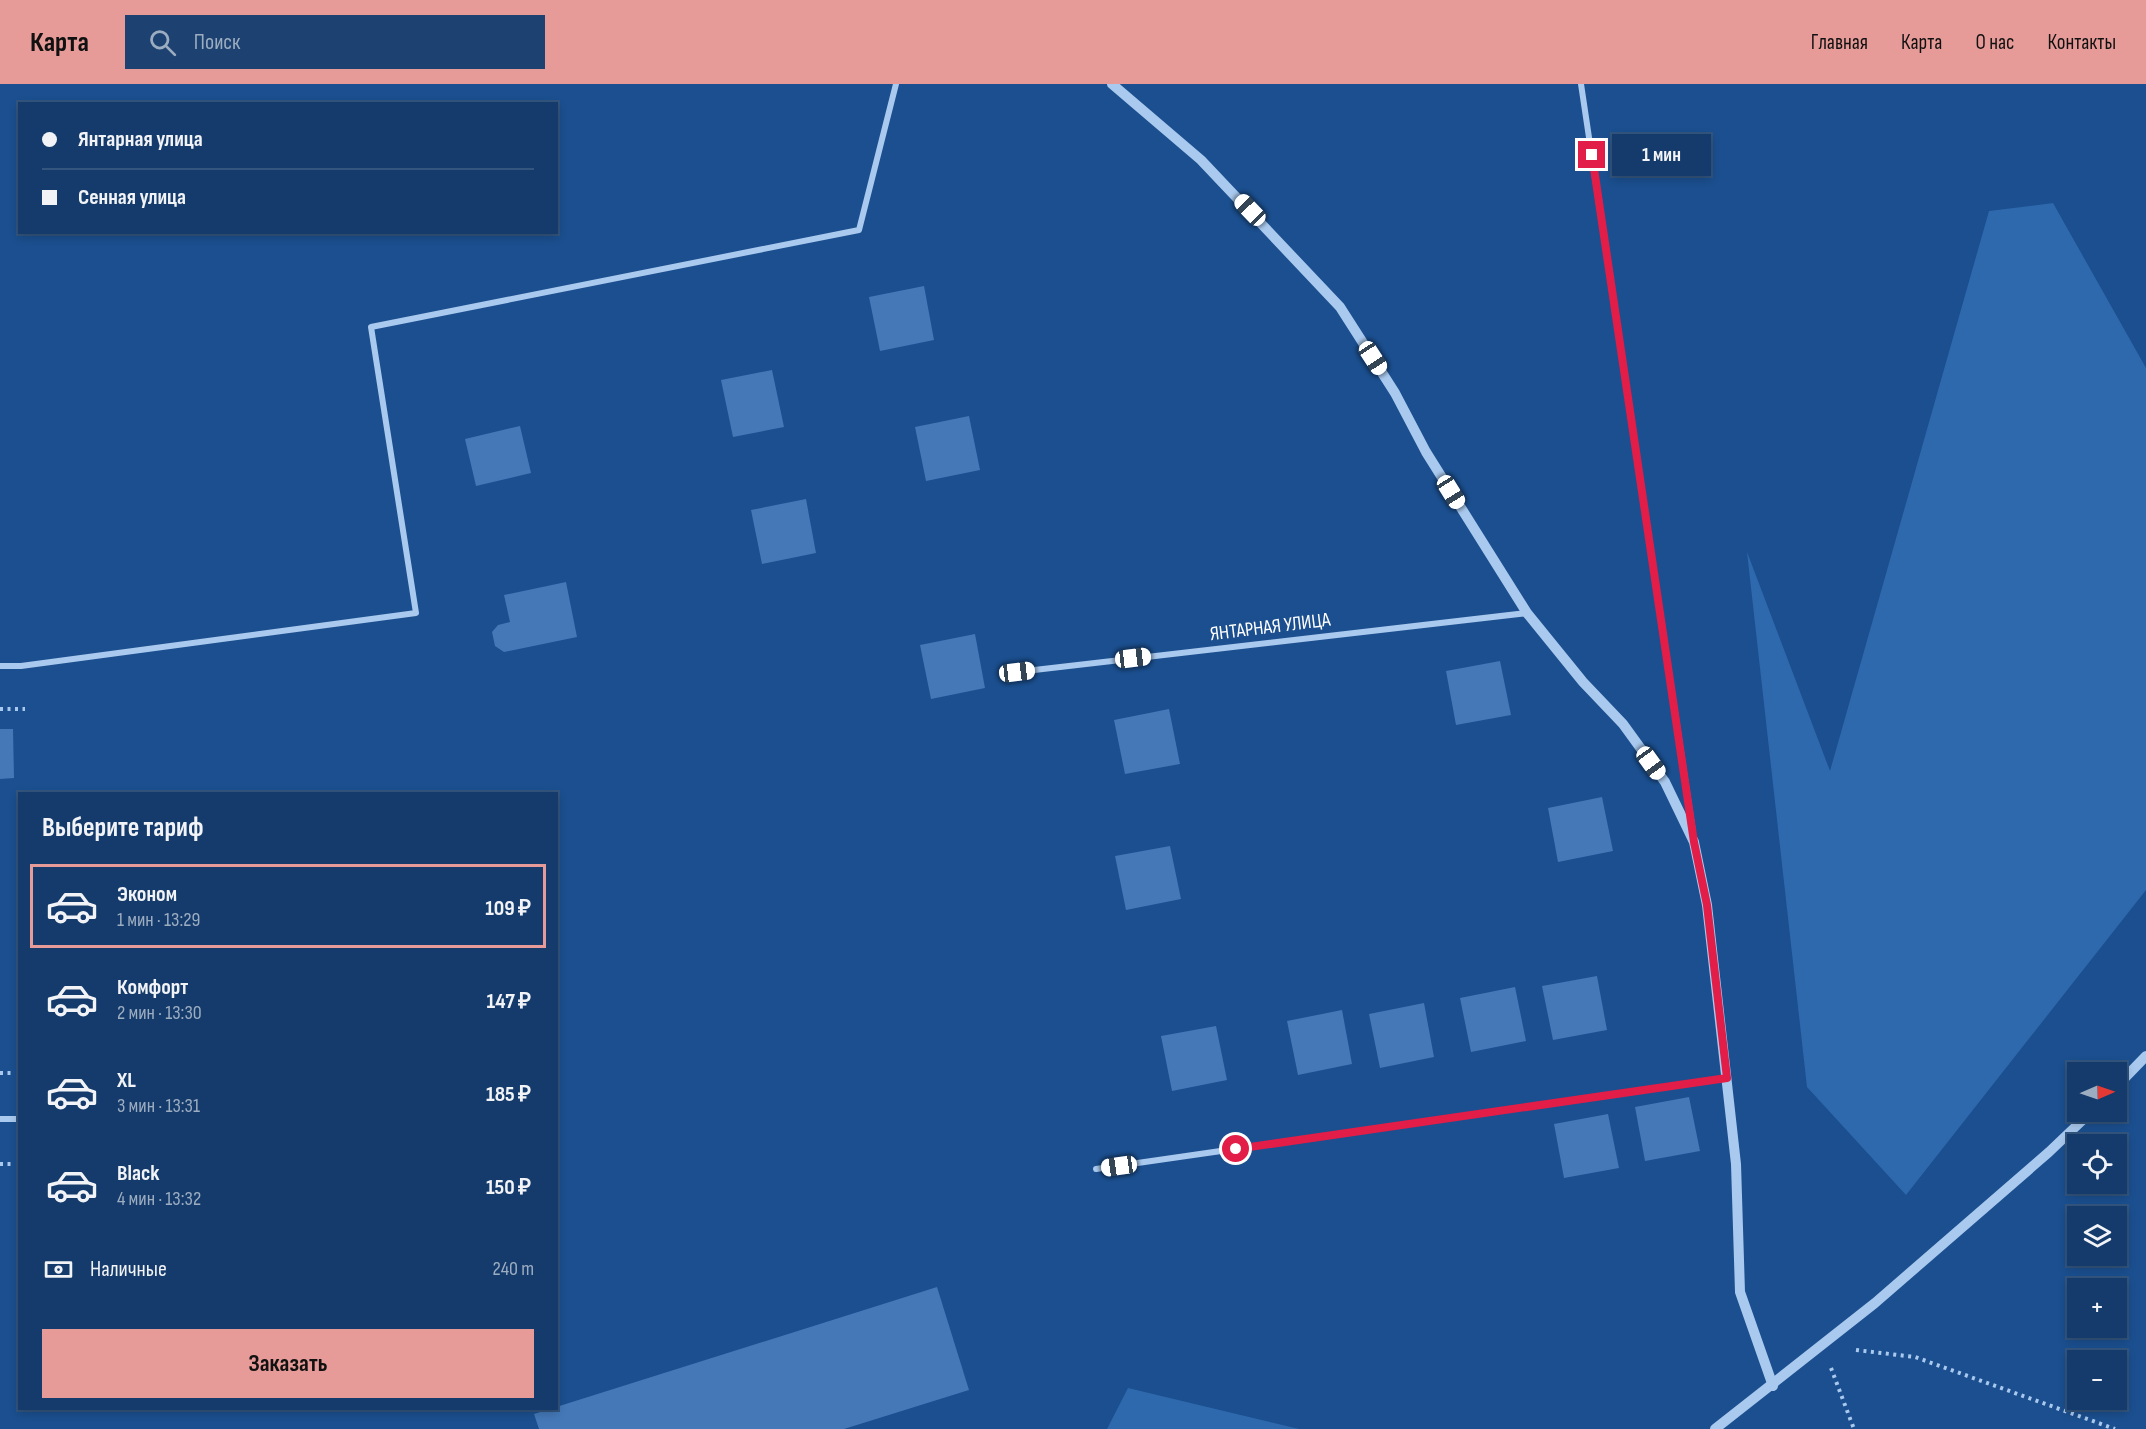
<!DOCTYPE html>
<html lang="ru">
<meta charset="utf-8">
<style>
:root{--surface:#143b6b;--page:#1d4271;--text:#f1f3f6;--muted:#9dadc1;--line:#33557e;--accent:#e69b98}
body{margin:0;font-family:"Sofia Sans Condensed",sans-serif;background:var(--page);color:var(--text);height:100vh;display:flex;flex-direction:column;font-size:22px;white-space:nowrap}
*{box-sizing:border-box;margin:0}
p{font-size:20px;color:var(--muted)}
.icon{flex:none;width:33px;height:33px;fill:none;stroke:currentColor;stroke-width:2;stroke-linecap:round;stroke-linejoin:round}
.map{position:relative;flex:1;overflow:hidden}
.sheet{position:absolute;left:18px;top:708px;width:540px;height:618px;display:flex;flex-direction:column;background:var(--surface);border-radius:0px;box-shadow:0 3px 9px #0003,0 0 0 2px var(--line)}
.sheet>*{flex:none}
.guide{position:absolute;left:18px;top:18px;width:540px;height:132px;border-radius:0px;box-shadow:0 3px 9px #0003,0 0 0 2px var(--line);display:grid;align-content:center;height:132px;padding:0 24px;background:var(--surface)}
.needle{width:39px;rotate:88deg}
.tools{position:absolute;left:2067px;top:978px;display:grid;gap:12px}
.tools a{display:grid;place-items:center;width:60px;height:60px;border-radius:0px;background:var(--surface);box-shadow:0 3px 9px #0003,0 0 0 2px var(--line);font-size:30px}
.end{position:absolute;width:27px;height:27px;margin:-14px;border:8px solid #e11d48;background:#fff;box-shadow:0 0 0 3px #fff}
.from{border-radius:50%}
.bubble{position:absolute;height:42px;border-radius:0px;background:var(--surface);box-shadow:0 3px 9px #0003,0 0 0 2px var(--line);font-size:20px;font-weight:700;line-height:42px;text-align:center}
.car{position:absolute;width:18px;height:36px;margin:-18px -9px;border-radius:8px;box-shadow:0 0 4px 2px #0007;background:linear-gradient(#fff 24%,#345 0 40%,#fff 0 76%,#345 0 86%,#fff 0)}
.guide b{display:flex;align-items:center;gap:21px;height:57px;font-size:22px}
.guide b+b{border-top:2px solid var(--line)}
.guide i{width:15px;height:15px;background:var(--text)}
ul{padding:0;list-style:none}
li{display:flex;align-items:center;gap:18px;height:84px;margin:0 12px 9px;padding:0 12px;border:3px solid transparent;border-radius:0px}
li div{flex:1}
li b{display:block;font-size:22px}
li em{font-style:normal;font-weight:700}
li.selected{border-color:var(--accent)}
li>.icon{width:54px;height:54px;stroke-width:1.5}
h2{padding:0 24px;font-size:27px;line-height:72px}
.pay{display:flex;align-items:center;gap:15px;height:66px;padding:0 24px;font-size:22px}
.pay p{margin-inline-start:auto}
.cta{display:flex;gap:12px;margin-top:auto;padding:12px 24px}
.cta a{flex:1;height:69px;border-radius:0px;background:var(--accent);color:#111;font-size:24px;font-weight:700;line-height:69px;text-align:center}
header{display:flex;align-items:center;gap:36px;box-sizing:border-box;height:84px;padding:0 30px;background:var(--accent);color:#111}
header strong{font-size:28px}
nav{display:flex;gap:33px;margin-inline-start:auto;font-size:21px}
.search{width:420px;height:54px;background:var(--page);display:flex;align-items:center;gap:15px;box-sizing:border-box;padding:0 21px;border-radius:0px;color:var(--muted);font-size:22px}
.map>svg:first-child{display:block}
.green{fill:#2e69ad}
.building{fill:#4478b7}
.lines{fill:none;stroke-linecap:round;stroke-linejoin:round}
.path{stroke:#a9c9ee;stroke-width:4;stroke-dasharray:3 4.5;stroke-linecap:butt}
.minor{stroke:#a9c9ee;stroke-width:6}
.tertiary{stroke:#a9c9ee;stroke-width:10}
.route{stroke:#e11d48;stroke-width:8}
.labels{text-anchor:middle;stroke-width:6;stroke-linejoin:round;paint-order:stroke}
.street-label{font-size:20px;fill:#fff;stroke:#1b4f8f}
</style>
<header>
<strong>Карта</strong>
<div class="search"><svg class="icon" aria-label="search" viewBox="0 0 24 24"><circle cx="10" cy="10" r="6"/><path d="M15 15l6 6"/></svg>Поиск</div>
<nav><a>Главная</a><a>Карта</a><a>О нас</a><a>Контакты</a></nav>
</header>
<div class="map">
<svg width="2146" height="1345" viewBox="0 0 2146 1345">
<rect width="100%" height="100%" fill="#1b4f8f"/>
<g class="green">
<path d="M2053,119L2146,284V806L1906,1111L1807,1003L1747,468L1830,687L1989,127Z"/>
<path d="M1128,1304L1299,1345H1107Z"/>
</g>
<g class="building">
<path d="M924,202L934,256L880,267L869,213Z"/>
<path d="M772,286L784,343L733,353L721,296Z"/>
<path d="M969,332L980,386L926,397L915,343Z"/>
<path d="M520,342L531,389L476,402L465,355Z"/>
<path d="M806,415L816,469L762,480L751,426Z"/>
<path d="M566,498L577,553L504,568L495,562L492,548L498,541L510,538L504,511Z"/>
<path d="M975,550L985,604L931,615L920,561Z"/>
<path d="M1500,577L1511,631L1456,641L1446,587Z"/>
<path d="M1169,625L1180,680L1125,690L1114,636Z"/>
<path d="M0,645H13L14,694L0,695Z"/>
<path d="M1602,713L1613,767L1558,778L1548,724Z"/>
<path d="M1170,762L1181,815L1126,826L1115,772Z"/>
<path d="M1597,892L1607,946L1553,956L1542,902Z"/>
<path d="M1515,903L1526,957L1471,968L1460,914Z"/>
<path d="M1424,919L1434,973L1380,984L1369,930Z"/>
<path d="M1342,926L1352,980L1298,991L1287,937Z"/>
<path d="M1216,942L1227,996L1172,1007L1161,952Z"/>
<path d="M1689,1013L1700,1067L1645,1077L1635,1023Z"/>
<path d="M1608,1030L1619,1084L1564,1094L1554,1040Z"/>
<path d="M937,1203L969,1306L844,1345H539L534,1330Z"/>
</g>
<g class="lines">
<g class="path">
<path d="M0,625H25"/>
<path d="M0,989H11"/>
<path d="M0,1080H12"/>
<path d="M1856,1266L1915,1273L2115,1345"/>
<path d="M1831,1284L1854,1345"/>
</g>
<g class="minor">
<path d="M1581,0L1693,748"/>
<path d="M0,582H21L416,529L371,243L859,146L896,0"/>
<path d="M1017,588L1527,529"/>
<path d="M0,1035H19"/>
<path d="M1096,1085L1727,994"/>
</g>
<g class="tertiary">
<path d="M1112,0L1201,76L1340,223L1395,309L1426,368L1527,529L1583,598L1623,640L1665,698L1694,758L1707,821L1736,1080L1740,1208L1773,1302"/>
<path d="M2116,1003L2146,972"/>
<path d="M1715,1345L1875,1219L2049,1068L2091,1028"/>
</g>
</g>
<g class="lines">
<path class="route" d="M1236,1065L1727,994L1707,821L1694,758L1592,71"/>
</g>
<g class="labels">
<g class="street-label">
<text transform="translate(1270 542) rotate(-7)" y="7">ЯНТАРНАЯ УЛИЦА</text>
</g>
</g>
</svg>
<div class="tools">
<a><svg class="needle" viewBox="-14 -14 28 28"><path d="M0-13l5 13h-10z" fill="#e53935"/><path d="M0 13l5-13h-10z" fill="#9dadc1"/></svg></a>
<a><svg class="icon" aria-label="locate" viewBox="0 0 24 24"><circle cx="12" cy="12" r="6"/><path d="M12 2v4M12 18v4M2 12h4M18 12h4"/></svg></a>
<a><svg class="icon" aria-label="layers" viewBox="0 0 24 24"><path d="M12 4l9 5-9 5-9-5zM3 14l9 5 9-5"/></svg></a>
<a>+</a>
<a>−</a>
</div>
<i class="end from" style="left:1236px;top:1065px"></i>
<i class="end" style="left:1592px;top:71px"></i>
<div class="bubble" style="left:1612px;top:50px;width:99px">1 мин</div>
<i class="car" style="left:1250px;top:126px;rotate:316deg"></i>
<i class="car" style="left:1373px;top:274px;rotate:147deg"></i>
<i class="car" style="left:1451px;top:408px;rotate:148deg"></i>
<i class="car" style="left:1133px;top:574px;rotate:83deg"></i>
<i class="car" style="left:1017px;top:588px;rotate:83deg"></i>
<i class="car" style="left:1651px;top:679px;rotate:144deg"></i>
<i class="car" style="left:1119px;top:1082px;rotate:262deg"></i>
<div class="guide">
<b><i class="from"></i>Янтарная улица</b>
<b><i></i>Сенная улица</b>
</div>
<section class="sheet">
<h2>Выберите тариф</h2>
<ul>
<li class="selected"><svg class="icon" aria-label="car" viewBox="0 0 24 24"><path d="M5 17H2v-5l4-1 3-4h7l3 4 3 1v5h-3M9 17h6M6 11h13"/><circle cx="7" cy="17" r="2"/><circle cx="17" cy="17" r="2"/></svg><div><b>Эконом</b><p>1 мин · 13:29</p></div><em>109 ₽</em></li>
<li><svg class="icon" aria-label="car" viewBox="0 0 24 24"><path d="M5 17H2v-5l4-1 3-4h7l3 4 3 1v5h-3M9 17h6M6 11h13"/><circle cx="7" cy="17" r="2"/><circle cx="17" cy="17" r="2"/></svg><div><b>Комфорт</b><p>2 мин · 13:30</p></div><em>147 ₽</em></li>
<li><svg class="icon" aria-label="car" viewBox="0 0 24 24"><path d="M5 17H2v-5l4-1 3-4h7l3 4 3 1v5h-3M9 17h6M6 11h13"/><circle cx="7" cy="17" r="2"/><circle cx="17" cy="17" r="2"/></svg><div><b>XL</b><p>3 мин · 13:31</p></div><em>185 ₽</em></li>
<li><svg class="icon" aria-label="car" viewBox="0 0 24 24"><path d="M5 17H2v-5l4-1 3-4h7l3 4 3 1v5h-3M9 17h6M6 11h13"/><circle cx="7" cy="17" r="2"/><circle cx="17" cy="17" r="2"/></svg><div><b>Black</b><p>4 мин · 13:32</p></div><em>150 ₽</em></li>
</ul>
<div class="pay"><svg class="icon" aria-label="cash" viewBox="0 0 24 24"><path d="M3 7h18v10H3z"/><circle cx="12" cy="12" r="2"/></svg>Наличные<p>240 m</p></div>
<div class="cta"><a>Заказать</a></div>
</section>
</div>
